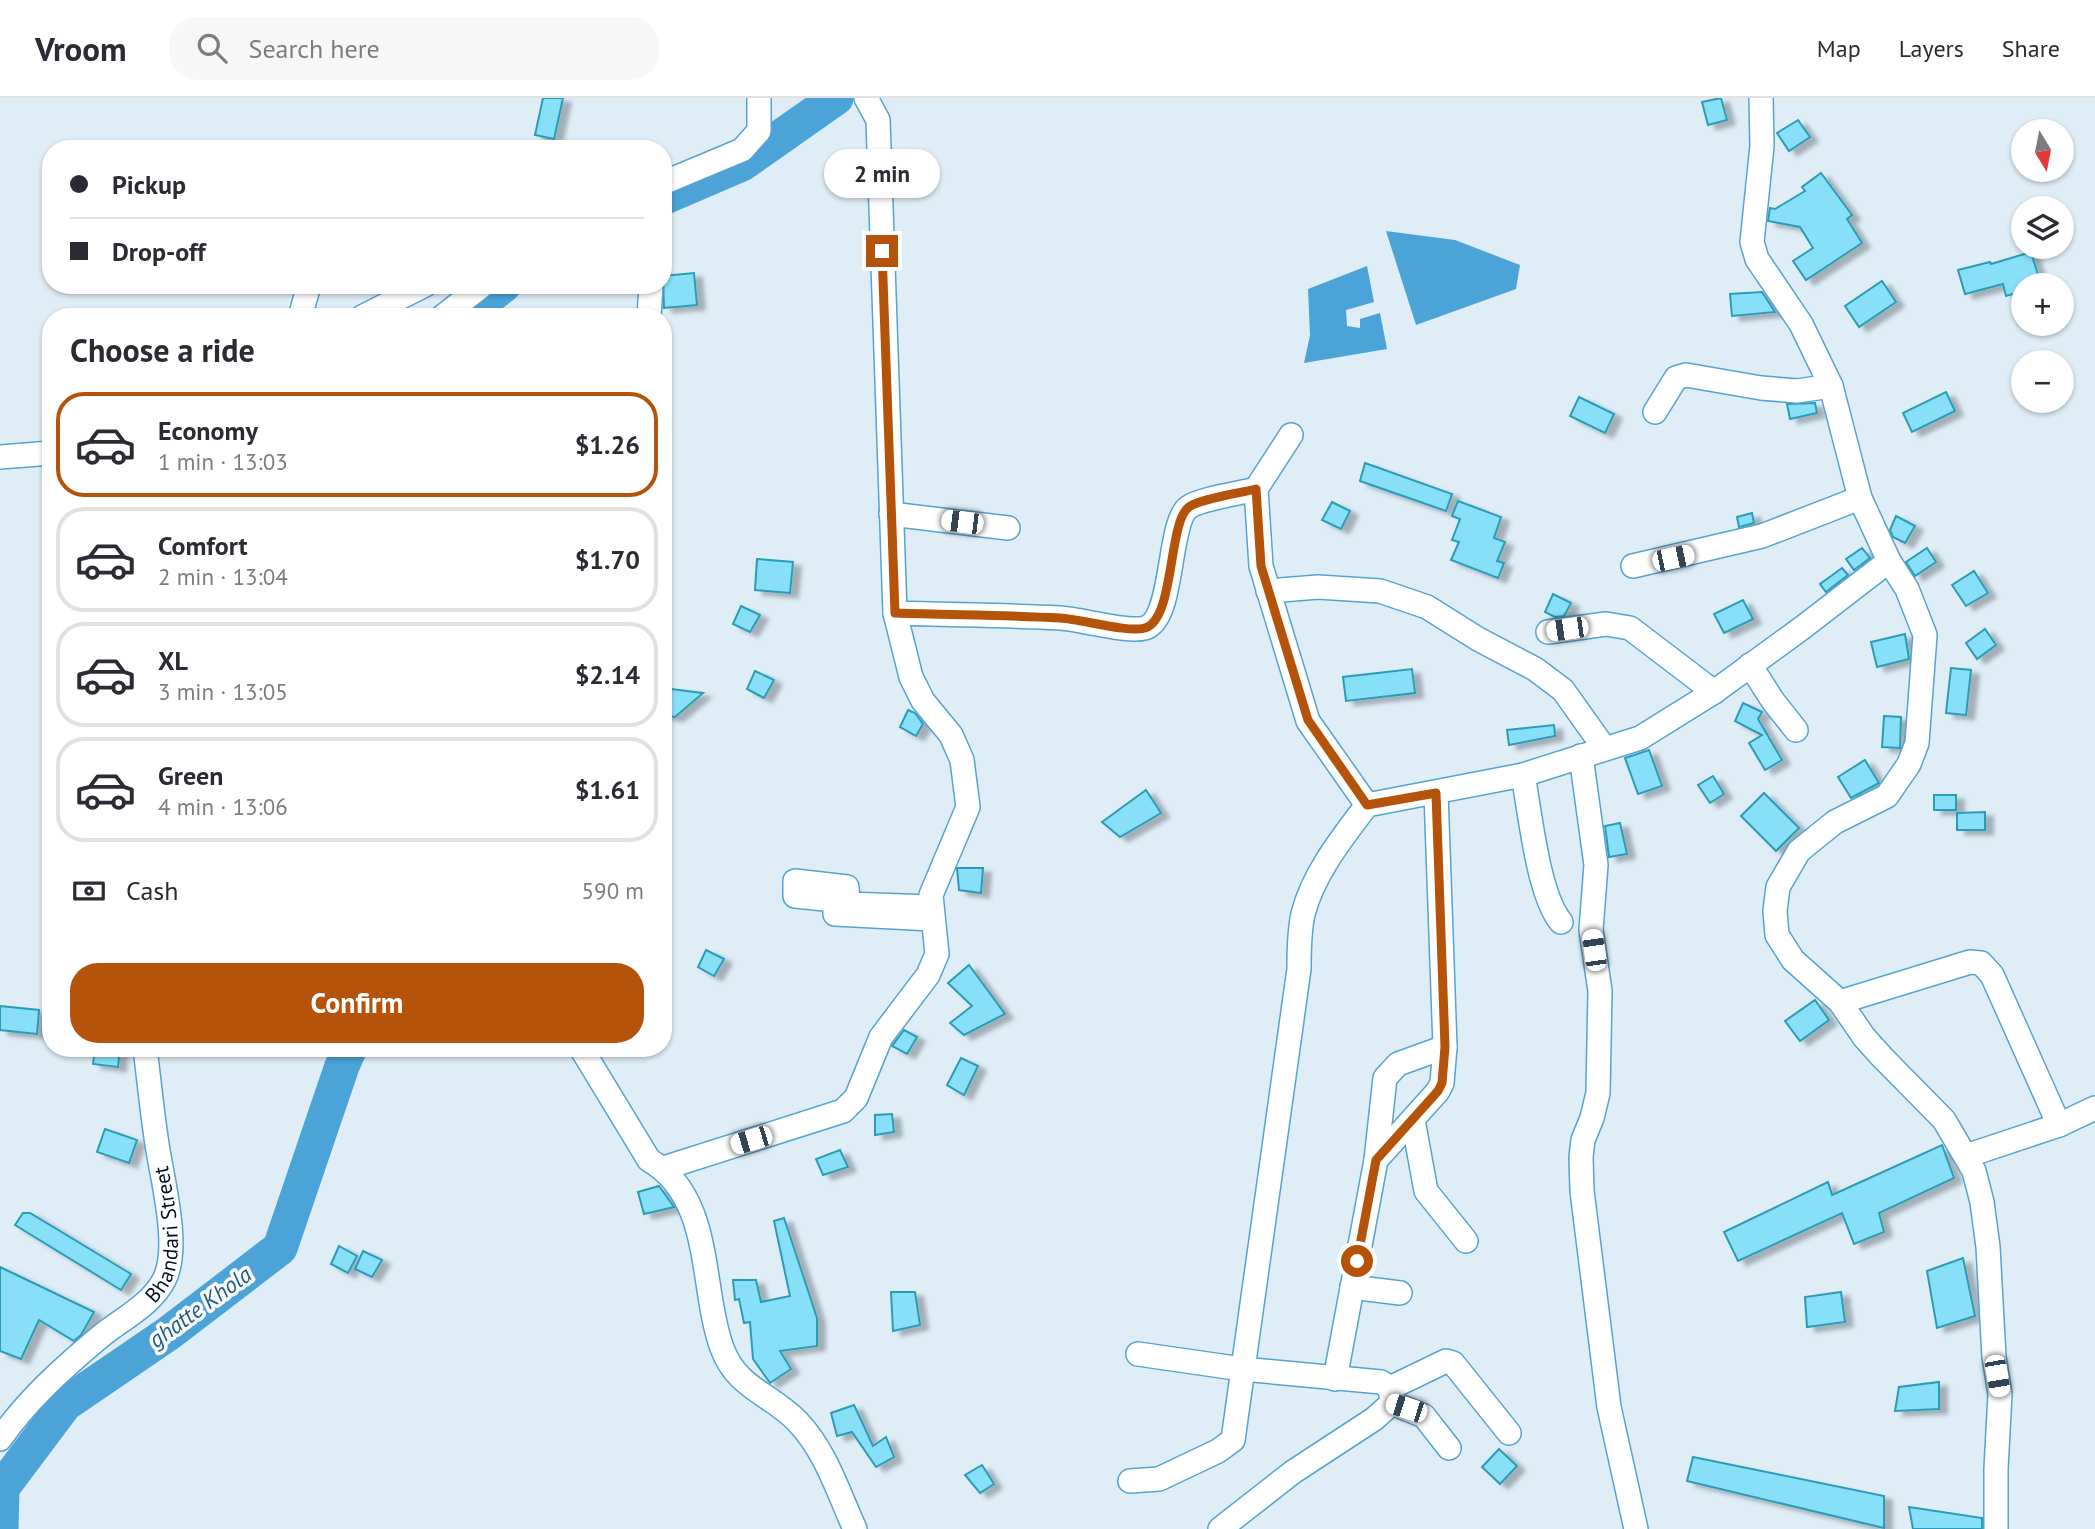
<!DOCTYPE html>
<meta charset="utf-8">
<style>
:root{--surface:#fff;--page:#f7f7f7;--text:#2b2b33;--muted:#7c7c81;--line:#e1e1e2;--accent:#b45309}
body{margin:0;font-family:"PT Sans",sans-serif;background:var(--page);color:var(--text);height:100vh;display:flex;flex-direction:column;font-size:26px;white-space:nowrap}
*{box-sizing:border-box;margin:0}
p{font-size:23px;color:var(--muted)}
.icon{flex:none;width:38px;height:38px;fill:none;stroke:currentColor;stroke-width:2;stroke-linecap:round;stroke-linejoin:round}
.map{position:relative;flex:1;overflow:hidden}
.drawer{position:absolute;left:42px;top:210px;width:630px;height:749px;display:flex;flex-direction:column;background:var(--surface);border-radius:28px;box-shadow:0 2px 5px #0004}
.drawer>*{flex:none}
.banner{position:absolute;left:42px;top:42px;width:630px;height:154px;border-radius:28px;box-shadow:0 2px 5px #0004;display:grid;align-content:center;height:154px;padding:0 28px;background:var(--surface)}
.needle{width:46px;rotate:170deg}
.fabs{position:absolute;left:2011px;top:21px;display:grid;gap:14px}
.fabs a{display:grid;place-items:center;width:63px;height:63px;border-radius:50%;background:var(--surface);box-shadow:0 2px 5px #0004;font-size:35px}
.end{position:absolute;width:32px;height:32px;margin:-16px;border:9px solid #b45309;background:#fff;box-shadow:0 0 0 4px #fff}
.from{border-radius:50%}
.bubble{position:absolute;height:49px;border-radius:24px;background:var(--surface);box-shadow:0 2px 5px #0004;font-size:23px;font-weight:700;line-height:49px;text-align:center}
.car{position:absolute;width:21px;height:42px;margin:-21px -10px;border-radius:9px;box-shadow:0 0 5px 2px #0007;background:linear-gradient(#fff 24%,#345 0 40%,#fff 0 76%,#345 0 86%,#fff 0)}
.banner b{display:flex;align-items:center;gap:24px;height:66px;font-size:26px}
.banner b+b{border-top:2px solid var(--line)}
.banner i{width:18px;height:18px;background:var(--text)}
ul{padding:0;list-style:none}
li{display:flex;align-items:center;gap:21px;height:105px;margin:0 14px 10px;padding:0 14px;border:4px solid var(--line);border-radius:28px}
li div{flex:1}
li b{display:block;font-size:26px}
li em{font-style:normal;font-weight:700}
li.current{border-color:var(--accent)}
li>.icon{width:63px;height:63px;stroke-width:1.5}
h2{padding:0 28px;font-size:32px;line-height:84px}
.pay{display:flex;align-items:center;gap:18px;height:77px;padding:0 28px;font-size:26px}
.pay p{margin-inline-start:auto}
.action{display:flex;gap:14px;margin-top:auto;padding:14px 28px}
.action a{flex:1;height:80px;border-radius:28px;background:var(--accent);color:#fff;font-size:28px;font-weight:700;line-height:80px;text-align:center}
header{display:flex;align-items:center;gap:42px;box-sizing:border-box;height:98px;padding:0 35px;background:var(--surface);border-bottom:2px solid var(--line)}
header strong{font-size:33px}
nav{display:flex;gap:38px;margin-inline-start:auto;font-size:24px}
.search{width:490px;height:63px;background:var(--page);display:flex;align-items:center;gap:18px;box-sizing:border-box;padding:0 24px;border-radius:28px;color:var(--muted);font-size:26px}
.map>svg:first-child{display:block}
.water{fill:#4ca3d7}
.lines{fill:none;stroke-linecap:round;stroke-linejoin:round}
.river{stroke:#4ca3d7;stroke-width:35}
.building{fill:#88e0f8;stroke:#2c9cb6;stroke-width:2;filter:url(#shadow)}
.minor-casing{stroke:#56a3d2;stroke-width:26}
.minor{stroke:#fff;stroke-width:23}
.route{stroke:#b45309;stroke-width:9}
.labels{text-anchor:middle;stroke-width:7;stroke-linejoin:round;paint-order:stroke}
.street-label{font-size:21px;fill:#001220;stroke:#f8f8f8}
.water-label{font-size:23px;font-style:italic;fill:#1e5e82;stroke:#f8f8f8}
</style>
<header>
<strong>Vroom</strong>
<div class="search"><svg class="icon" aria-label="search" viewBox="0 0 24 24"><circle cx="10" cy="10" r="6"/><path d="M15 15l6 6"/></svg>Search here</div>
<nav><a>Map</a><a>Layers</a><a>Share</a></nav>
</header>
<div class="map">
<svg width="2095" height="1431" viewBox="0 0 2095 1431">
<defs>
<filter id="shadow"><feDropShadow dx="8" dy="4.5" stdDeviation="2" flood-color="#0004"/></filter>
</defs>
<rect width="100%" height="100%" fill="#dfedf7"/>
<g class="water">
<path d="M1386,133L1455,142L1520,167L1516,191L1416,227Z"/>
<path d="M1367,168L1374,204L1346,212L1347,228L1360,230V221L1380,215L1387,251L1304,265L1310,237L1308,191Z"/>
</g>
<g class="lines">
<g class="river">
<path d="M663,100L742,66L836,0"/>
<path d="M463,219L504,187"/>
<path d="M1,1431L2,1390L65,1306L169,1235L280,1150L342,968L350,950"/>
</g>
</g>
<g class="building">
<path d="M543,0H563L554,41L535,37Z"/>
<path d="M1721,0L1727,22L1708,27L1702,4Z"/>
<path d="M1798,22L1810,39L1789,53L1777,35Z"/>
<path d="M1821,75L1852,117L1847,121L1862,145L1806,182L1793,163L1813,150L1800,129L1768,123L1770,110L1775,111L1805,93L1802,89Z"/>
<path d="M2031,154L2041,187H2023V193L2006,198L2003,186L1965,196L1958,172L1990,164L1991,166Z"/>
<path d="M694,175L697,207L664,210L663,178Z"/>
<path d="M1882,183L1896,204L1859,229L1845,208Z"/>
<path d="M1762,194L1775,214L1732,218L1730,196Z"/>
<path d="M1946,294L1955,313L1912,334L1903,315Z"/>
<path d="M1579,299L1614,316L1605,335L1570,318Z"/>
<path d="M1815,305L1817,315L1790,321L1787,306Z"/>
<path d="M1365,365L1452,396L1446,413L1360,383Z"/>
<path d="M1458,403L1501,419L1494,440L1505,444L1497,463L1504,465L1498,480L1451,462L1459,444L1452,442L1460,421L1452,418Z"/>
<path d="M1332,404L1350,413L1341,431L1322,422Z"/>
<path d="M1752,415L1754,425L1739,429L1737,419Z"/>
<path d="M1896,418L1915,428L1905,445L1893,439L1890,432Z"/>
<path d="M1862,450L1870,460L1854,472L1846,461Z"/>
<path d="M1927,450L1936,464L1915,478L1906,464Z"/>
<path d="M757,461L793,464L790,495L755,492Z"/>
<path d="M1842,470L1848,477L1826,494L1820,486Z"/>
<path d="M1974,473L1988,495L1966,508L1952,487Z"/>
<path d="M1553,496L1571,505L1564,518L1555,519L1545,514Z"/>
<path d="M1743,502L1753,521L1724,535L1714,516Z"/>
<path d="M741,508L760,517L750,534L733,526Z"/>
<path d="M1985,531L1996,547L1977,561L1966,545Z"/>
<path d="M1905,536L1909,561L1877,569L1871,544Z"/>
<path d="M1951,570L1971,572L1966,617L1946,615Z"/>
<path d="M1412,571L1415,595L1346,603L1343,579Z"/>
<path d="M755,573L774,582L764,600L747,591Z"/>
<path d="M663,590L703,595L675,619L663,617Z"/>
<path d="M1743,605L1762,614L1758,621L1782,662L1765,672L1749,645L1762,637L1735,623Z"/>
<path d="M908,612L915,615L923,626L916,638L900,629Z"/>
<path d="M1884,618L1901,619L1900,650L1882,649Z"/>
<path d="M1554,627L1555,638L1509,647L1507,632Z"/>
<path d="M1649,652L1662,688L1638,696L1625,660Z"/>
<path d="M1865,662L1879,685L1851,700L1838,679Z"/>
<path d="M1713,678L1724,696L1710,705L1698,687Z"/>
<path d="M1146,692L1161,715L1120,739L1102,724Z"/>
<path d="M1764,695L1799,730L1776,753L1741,718Z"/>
<rect x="1934" y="697" width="22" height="15"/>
<path d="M1985,714V732H1957V715Z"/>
<path d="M1620,725L1627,756L1609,759L1605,728Z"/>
<path d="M957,770H983L981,795L959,792Z"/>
<path d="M706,852L724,861L714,878L698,869Z"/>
<path d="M969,867L1005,916L964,937L950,925L972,908L948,885Z"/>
<path d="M1815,902L1829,922L1800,943L1785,923Z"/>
<path d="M0,908L39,912L37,936L0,932Z"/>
<path d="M904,932L917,939L907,956L892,948Z"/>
<path d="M95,950H120L118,969L93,966Z"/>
<path d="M961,960L978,968L964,997L947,987Z"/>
<path d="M892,1016L894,1034L875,1037V1017Z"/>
<path d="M105,1031L137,1042L129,1065L97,1054Z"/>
<path d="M1942,1047L1954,1080L1879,1115L1884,1134L1854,1146L1842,1115L1738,1163L1724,1134L1828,1084L1832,1097Z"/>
<path d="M840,1052L848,1069L823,1077L816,1061Z"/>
<path d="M659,1088L674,1109L644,1116L638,1094Z"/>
<path d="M23,1115H30L131,1176L121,1192L15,1127Z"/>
<path d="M784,1120L817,1220V1248L780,1253L791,1271L770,1285L753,1261L750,1224L744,1225L739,1201L735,1202L733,1182H756L761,1204L790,1198L774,1123Z"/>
<path d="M339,1148L357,1158L348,1175L331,1166Z"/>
<path d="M363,1153L382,1162L372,1179L355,1171Z"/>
<path d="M1963,1160L1975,1218L1937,1230L1927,1173Z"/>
<path d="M0,1169L94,1214L81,1237L74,1243L39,1222L21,1261L0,1253Z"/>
<path d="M891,1194H915L920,1227L893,1233Z"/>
<path d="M1841,1194L1845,1224L1807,1229L1805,1199Z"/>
<path d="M1939,1284V1311L1895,1313L1899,1289Z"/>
<path d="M854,1307L873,1348L886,1339L894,1359L876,1369L852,1334L837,1338L831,1315Z"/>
<path d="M1499,1351L1517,1368L1500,1386L1482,1369Z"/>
<path d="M1693,1359L1884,1398V1430L1687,1383Z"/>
<path d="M982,1367L994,1386L980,1395L965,1377Z"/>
<path d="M1909,1409L1982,1420V1431H1913Z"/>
</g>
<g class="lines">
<defs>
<g id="minor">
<path d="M1761,0L1762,48L1752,144L1757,161L1801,226L1831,288L1860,400L1889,463L1907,491L1925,537L1917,645L1909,666L1887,698L1835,724L1799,753L1778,789L1775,813L1777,837L1793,862L1840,904L1864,939L1882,959L1944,1022L1974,1073L1982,1104L1988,1149L1994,1259L2000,1296L1996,1371V1431"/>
<path d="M663,85L742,52L759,33V0"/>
<path d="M300,219L309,187"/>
<path d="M362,219L425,187"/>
<path d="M442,219L483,187"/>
<path d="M649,219L651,187"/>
<path d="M1655,314L1676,280L1686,277L1761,290L1797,293L1831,288"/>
<path d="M1291,337L1256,391L1261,468L1308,623L1367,707"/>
<path d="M0,359L51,355"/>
<path d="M891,416L1008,430"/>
<path d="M1633,468L1762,438L1860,400"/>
<path d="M1268,493L1318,489L1380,493L1427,509L1478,541L1535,571L1563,592L1605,651"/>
<path d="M895,515C950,517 1005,517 1060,520C1081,521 1127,535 1145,530C1175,521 1167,423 1189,409C1200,401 1241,395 1256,391"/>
<path d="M1548,534L1606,526L1630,530L1714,594"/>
<path d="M1750,567L1773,603L1796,632"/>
<path d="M1581,658L1596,767L1591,832L1600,893L1598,995L1592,1020L1583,1042L1581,1059L1582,1093L1609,1309L1636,1431"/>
<path d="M1523,677C1530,714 1538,797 1561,824"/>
<path d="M930,809L848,806L847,789L795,783V798L835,802V816L932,821"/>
<path d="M1840,904L1970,864L1981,865L1992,877L2059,1027"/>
<path d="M581,950L649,1062C714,1099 700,1191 722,1250C737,1291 770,1295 797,1323C826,1353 838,1394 855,1431"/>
<path d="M1413,1022L1426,1093L1466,1143"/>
<path d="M1966,1058L2059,1027L2095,1010"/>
<path d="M1376,1062L1438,993L1442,985L1445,949L1436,695"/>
<path d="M664,1070L843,1013L856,1000L881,939L928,877L937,856L931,797L968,709L962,662L951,637L923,603L911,579L895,515L878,22L866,0"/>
<path d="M1352,1189L1400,1195"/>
<path d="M1138,1256L1242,1271L1381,1284L1390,1290L1392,1305"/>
<path d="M1335,1281L1376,1062L1385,980L1398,966L1445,949"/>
<path d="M1390,1290L1446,1263L1453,1265L1509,1335"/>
<path d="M1392,1305L1424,1318L1449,1350"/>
<path id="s1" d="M0,1341C28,1301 64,1269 101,1238C122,1221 151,1207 164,1182C181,1150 162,1081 157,1046C152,1014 149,982 145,950"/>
<path d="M1130,1383L1159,1381L1218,1353L1233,1342L1299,871C1299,853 1299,834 1303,816C1313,776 1342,740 1367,707L1523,677L1640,640L1714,594L1802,530L1889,463"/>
<path d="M1220,1431L1293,1374L1374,1321L1392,1305"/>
</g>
</defs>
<use href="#minor" class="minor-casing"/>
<use href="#minor" class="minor"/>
</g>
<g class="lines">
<path class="route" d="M882,153L895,515C950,517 1005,517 1060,520C1081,521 1128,535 1145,530C1175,521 1168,423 1189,409C1200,401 1241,395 1256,391L1261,468L1308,622L1367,707L1436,695L1445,949L1442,985L1438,993L1376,1062L1357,1163"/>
</g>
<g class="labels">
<g class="street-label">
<text dy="7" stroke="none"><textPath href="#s1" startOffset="275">Bhandari Street</textPath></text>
</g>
<g class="water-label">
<text transform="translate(200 1209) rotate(-36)" y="8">ghatte Khola</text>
</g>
</g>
</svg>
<div class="fabs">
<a><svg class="needle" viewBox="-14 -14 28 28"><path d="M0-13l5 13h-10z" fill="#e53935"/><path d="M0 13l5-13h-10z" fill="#7c7c81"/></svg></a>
<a><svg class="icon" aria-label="layers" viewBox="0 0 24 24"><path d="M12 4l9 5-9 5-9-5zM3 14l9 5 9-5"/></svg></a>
<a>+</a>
<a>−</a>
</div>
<i class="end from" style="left:1357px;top:1163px"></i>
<i class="end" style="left:882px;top:153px"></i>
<div class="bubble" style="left:824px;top:51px;width:116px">2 min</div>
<i class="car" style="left:962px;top:424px;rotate:277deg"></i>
<i class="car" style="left:1673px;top:460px;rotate:78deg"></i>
<i class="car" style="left:1567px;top:531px;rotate:262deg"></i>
<i class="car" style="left:1594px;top:852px;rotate:352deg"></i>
<i class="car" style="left:751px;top:1042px;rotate:253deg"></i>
<i class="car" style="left:1997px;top:1278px;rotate:170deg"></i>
<i class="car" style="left:1406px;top:1310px;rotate:288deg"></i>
<div class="banner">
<b><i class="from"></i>Pickup</b>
<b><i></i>Drop-off</b>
</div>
<section class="drawer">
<h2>Choose a ride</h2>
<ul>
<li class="current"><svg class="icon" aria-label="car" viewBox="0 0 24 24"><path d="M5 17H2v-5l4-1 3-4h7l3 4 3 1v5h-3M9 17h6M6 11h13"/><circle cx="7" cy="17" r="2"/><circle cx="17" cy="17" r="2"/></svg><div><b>Economy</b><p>1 min · 13:03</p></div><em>$1.26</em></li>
<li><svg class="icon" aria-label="car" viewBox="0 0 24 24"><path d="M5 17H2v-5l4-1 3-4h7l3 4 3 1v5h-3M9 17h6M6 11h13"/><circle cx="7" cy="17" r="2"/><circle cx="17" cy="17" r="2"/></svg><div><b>Comfort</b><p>2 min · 13:04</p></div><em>$1.70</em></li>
<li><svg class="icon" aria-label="car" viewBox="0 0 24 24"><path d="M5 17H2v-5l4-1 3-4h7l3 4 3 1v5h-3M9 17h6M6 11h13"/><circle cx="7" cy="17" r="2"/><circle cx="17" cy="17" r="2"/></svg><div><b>XL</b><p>3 min · 13:05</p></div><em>$2.14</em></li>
<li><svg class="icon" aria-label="car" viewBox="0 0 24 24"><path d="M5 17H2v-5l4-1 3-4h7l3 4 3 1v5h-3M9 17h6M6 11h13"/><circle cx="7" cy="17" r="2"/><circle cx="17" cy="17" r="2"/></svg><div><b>Green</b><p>4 min · 13:06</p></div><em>$1.61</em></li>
</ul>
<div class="pay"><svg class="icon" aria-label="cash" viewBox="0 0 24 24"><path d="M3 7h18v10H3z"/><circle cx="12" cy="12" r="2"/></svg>Cash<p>590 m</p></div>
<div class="action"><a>Confirm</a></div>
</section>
</div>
